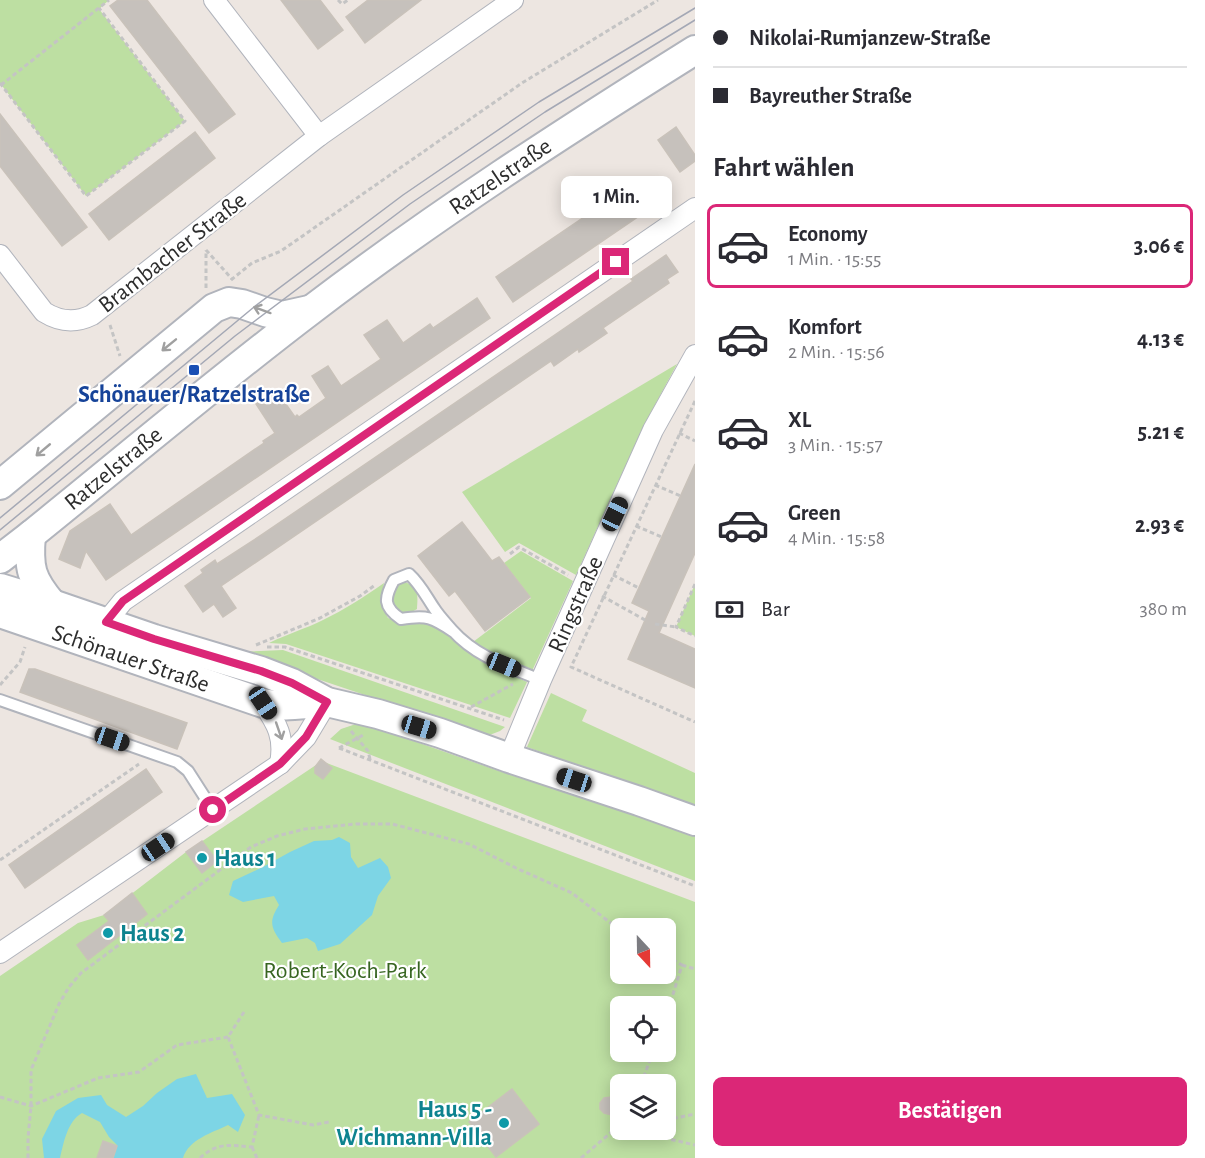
<!DOCTYPE html>
<html lang="de">
<meta charset="utf-8">
<style>
:root{--surface:#fff;--page:#f7f7f7;--text:#2b2b33;--muted:#7c7c81;--line:#e1e1e2;--accent:#db2777}
body{margin:0;font-family:"Alegreya Sans",sans-serif;background:var(--page);color:var(--text);height:100vh;display:flex;flex-direction:column;font-size:22px;white-space:nowrap}
*{box-sizing:border-box;margin:0}
p{font-size:20px;color:var(--muted)}
.icon{flex:none;width:33px;height:33px;fill:none;stroke:currentColor;stroke-width:2;stroke-linecap:round;stroke-linejoin:round}
.map{position:relative;flex:1;overflow:hidden}
.side{display:flex;flex-direction:column;background:var(--surface);width:510px}
.side>*{flex:none}
.top-card{display:grid;align-content:center;height:132px;padding:0 18px;background:var(--surface)}
.needle{width:39px;rotate:158deg}
.fabs{position:absolute;left:610px;top:918px;display:grid;gap:12px}
.fabs a{display:grid;place-items:center;width:66px;height:66px;border-radius:9px;background:var(--surface);box-shadow:0 3px 15px #0003;font-size:30px}
.end{position:absolute;width:27px;height:27px;margin:-14px;border:8px solid #db2777;background:#fff;box-shadow:0 0 0 3px #fff}
.from{border-radius:50%}
.bubble{position:absolute;height:42px;border-radius:9px;background:var(--surface);box-shadow:0 3px 15px #0003;font-size:20px;font-weight:700;line-height:42px;text-align:center}
.car{position:absolute;width:18px;height:36px;margin:-18px -9px;border-radius:8px;box-shadow:0 0 4px 2px #0007;background:linear-gradient(#222 24%,#8ab4d8 0 40%,#222 0 76%,#8ab4d8 0 86%,#222 0)}
.top-card b{display:flex;align-items:center;gap:21px;height:57px;font-size:22px}
.top-card b+b{border-top:2px solid var(--line)}
.top-card i{width:15px;height:15px;background:var(--text)}
ul{padding:0;list-style:none}
li{display:flex;align-items:center;gap:18px;height:84px;margin:0 12px 9px;padding:0 6px;border:3px solid transparent;border-radius:9px}
li div{flex:1}
li b{display:block;font-size:22px}
li em{font-style:normal;font-weight:700}
li.selected{border-color:var(--accent)}
li>.icon{width:54px;height:54px;stroke-width:1.5}
h2{padding:0 18px;font-size:27px;line-height:72px}
.pay{display:flex;align-items:center;gap:15px;height:66px;padding:0 18px;font-size:22px}
.pay p{margin-inline-start:auto}
.cta{display:flex;gap:12px;margin-top:auto;padding:12px 18px}
.cta a{flex:1;height:69px;border-radius:9px;background:var(--accent);color:#fff;font-size:24px;font-weight:700;line-height:69px;text-align:center}
main{display:flex;flex:1;min-height:0}
.map>svg:first-child{display:block}
.green{fill:#bddfa2;fill-rule:evenodd}
.water{fill:#7dd5e5}
.building{fill:#c6c1bc;stroke:#c9c2ba;stroke-width:1.5}
.lines{fill:none;stroke-linecap:round;stroke-linejoin:round}
.service-casing{stroke:#b1b4bc;stroke-width:14}
.minor-casing{stroke:#b1b4bc;stroke-width:22}
.secondary-casing{stroke:#b1b4bc;stroke-width:32}
.path{stroke:#c4c4c4;stroke-width:3;stroke-dasharray:4.5 3;stroke-linecap:butt}
.service{stroke:#fff;stroke-width:10}
.minor{stroke:#fff;stroke-width:20}
.secondary{stroke:#fff;stroke-width:28}
.tram{stroke:#a4a8b5;stroke-width:1.5}
.oneway{stroke:#a0a0a0}
.route{stroke:#db2777;stroke-width:8}
.transit-dot{fill:#1a4fb4;stroke:#fff;stroke-width:2}
.culture-dot{fill:#0f9aa8;stroke:#fff;stroke-width:2}
.labels{text-anchor:middle;stroke-width:4.5;stroke-linejoin:round;paint-order:stroke}
.street-label{font-size:24px;fill:#2d2d2d;stroke:#fff}
.transit-label{font-size:24px;font-weight:bold;fill:#164399;stroke:#fff}
.culture-label{font-size:24px;font-weight:bold;fill:#0d838f;stroke:#fff;text-anchor:start}
.park-label{font-size:24px;fill:#376521;stroke:#fff}
</style>
<main>
<div class="map">
<svg width="695" height="1158" viewBox="0 0 695 1158">
<rect width="100%" height="100%" fill="#ede6e1"/>
<g class="green">
<path d="M0,0H109L99,9L185,121L86,196L0,83Z"/>
<path d="M677,364L643,427L576,575L519,543L505,552L462,492Z"/>
<path d="M521,551L573,581L532,671L494,655L473,642L531,598L504,563Z"/>
<path d="M404,582C419,586 418,596 417,609L410,613H401L390,604L392,588L399,583Z"/>
<path d="M384,583L381,604L388,618L399,622H431L445,630L462,647L477,658L527,682L510,718L286,644L269,643C287,634 305,629 323,620C344,610 364,597 384,583Z"/>
<path d="M695,584V636L676,627Z"/>
<path d="M283,650L505,727L500,731L487,736L237,652Z"/>
<path d="M551,693L587,710L582,721L695,773V808L527,747Z"/>
<path d="M356,724H363L377,728L499,771L558,790L601,801L695,832V881L330,739L341,729Z"/>
<path d="M324,762L695,902V1158H0V976L78,923L104,915L186,852L319,763ZM621,928H666V974H621ZM621,1006H666V1052H621ZM621,1084H666V1130H621Z"/>
</g>
<g class="water">
<path d="M339,837L350,843L351,857L358,868L380,858L388,867L391,878L378,896L372,915L340,944L318,951L315,943L307,938L282,943C270,927 269,921 279,905L274,896L243,902L229,895L233,881L263,867L290,852L314,841L332,840Z"/>
<path d="M196,1074L207,1098L232,1094L245,1115L238,1132L228,1125C212,1133 189,1139 183,1158H113L117,1145L109,1137L100,1122L82,1113C67,1122 64,1142 60,1158H44L42,1139L56,1111L78,1098L101,1095L107,1105L126,1117L143,1106L157,1093L177,1079Z"/>
</g>
<g class="building">
<path d="M118,0H147L235,114L209,133L110,6Z"/>
<path d="M281,0H320L343,30L318,49Z"/>
<path d="M368,0H421L365,43L346,17Z"/>
<path d="M0,114L87,227L62,246L0,166Z"/>
<path d="M676,127L695,155V161L680,172L658,140Z"/>
<path d="M195,132L215,158L109,240L89,214Z"/>
<path d="M585,177L605,207L649,177L664,199L513,302L496,277L587,215L569,189Z"/>
<path d="M666,255L678,272L667,279L669,283L603,328L607,333L579,352L578,349L554,366L551,361L221,586L236,608L223,617L214,604L203,612L185,586L203,573L201,570L215,560L217,564L263,534L559,332L633,281L631,279Z"/>
<path d="M477,298L490,318L106,580L86,551L80,568L59,559L70,531L110,504L131,535L264,443L263,441L275,433L256,404L276,390L295,417L297,415L299,417L326,398L312,376L328,366L341,386L381,359L364,335L387,320L403,343L430,324L433,328Z"/>
<path d="M695,464V553L659,633L695,649V688L628,659L649,611L632,603Z"/>
<path d="M462,522L492,561L499,557L530,597L485,631L455,591L449,596L418,556Z"/>
<path d="M29,669H35L187,723L177,749L20,692Z"/>
<path d="M321,759L332,768L323,779L315,773V767Z"/>
<path d="M146,769L162,792L25,888L9,865Z"/>
<path d="M202,841L217,861L202,873L186,852Z"/>
<path d="M132,893L147,914L88,960L77,945L109,921L104,915Z"/>
<path d="M512,1089L539,1124L496,1157L469,1122Z"/>
<path d="M611,1097L621,1105L612,1115L604,1113L600,1109V1103L604,1098Z"/>
<path d="M103,1141L117,1146L113,1158H97Z"/>
</g>
<g class="lines">
<defs>
<g id="service">
<path d="M454,632C432,617 427,615 401,619C383,607 384,598 394,580L409,574C420,584 426,596 434,608C439,616 446,623 452,630C476,657 509,667 541,680"/>
<path d="M0,700L177,762L188,771L213,810"/>
</g>
<g id="minor">
<path d="M214,0L319,136"/>
<path d="M0,255L44,312C60,322 76,323 92,315L319,136L513,0"/>
<path d="M106,622L123,601L695,208"/>
<path d="M263,703C277,724 285,737 280,764"/>
<path d="M509,758L541,680L653,430L695,355"/>
<path d="M0,953L280,764L306,737L327,702"/>
</g>
<g id="secondary">
<path d="M0,485L214,308L229,302L242,304L265,312L282,316L309,310"/>
<path d="M31,535C28,568 31,579 52,604"/>
<path d="M0,559L31,535C124,460 216,382 311,310C434,216 564,132 695,50"/>
<path d="M0,588L52,604L154,639L261,671L292,683L327,702L378,714L440,733L509,758L639,801L695,821"/>
<path d="M0,613L263,703C284,708 306,704 327,702"/>
</g>
</defs>
<use href="#service" class="service-casing"/>
<use href="#minor" class="minor-casing"/>
<use href="#secondary" class="secondary-casing"/>
<g class="path">
<path d="M338,0L342,4L348,0"/>
<path d="M0,83L86,196L185,121L99,8"/>
<path d="M1,85L109,0"/>
<path d="M206,250L232,279"/>
<path d="M231,280L252,263L281,251L522,83L658,0"/>
<path d="M206,288V250"/>
<path d="M110,325L120,356"/>
<path d="M695,401L571,667L695,722"/>
<path d="M679,433L695,441"/>
<path d="M655,485L681,496"/>
<path d="M636,526L662,537"/>
<path d="M510,554L519,547L568,575"/>
<path d="M613,575L639,588"/>
<path d="M695,584L676,627L695,636"/>
<path d="M602,596L645,620"/>
<path d="M655,624L676,627"/>
<path d="M256,645L320,618L360,596L375,585"/>
<path d="M267,647H285L504,720"/>
<path d="M0,685L20,662L25,647"/>
<path d="M471,707L513,684"/>
<path d="M351,731L368,751L370,759"/>
<path d="M339,748L695,886"/>
<path d="M339,748L365,734"/>
<path d="M0,860L139,764"/>
<path d="M666,956L682,965L666,1017"/>
<path d="M682,965L695,969"/>
<path d="M244,1012L228,1037L259,1115L313,1125L329,1122"/>
<path d="M641,1084L653,1052"/>
<path d="M0,1097L31,1106L98,1078L139,1072L177,1045L228,1037"/>
<path d="M666,1120L695,1114"/>
<path d="M651,1130L665,1138L695,1145"/>
<path d="M252,1147L257,1158"/>
<path d="M28,1158V1138L31,1106V1070L59,1004L69,987L81,973L251,847L277,836L305,829L356,824H392L469,844L516,868L572,893L621,931"/>
<path d="M200,1158C217,1142 231,1145 252,1147L259,1115"/>
<path d="M581,1158L621,1124"/>
</g>
<use href="#service" class="service"/>
<use href="#minor" class="minor"/>
<use href="#secondary" class="secondary"/>
<g class="tram">
<path d="M0,518L254,307L403,195L539,102L695,8"/>
<path d="M0,530L235,336L410,204L545,112L695,20"/>
</g>
</g>
<defs><path id="oneway-shaft" d="M-6 0H5M1.5-3L5.5 0L1.5 3" fill="none" stroke-width="1.6" stroke-linecap="round" stroke-linejoin="round" transform="scale(1.5)"/></defs>
<g class="oneway">
<use href="#oneway-shaft" transform="translate(262 310) rotate(-160)"/>
<use href="#oneway-shaft" transform="translate(169 345) rotate(141)"/>
<use href="#oneway-shaft" transform="translate(43 450) rotate(140)"/>
<use href="#oneway-shaft" transform="translate(279 731) rotate(71)"/>
</g>
<g class="lines">
<path class="route" d="M213,810L280,764L306,737L327,702L292,683L261,671L154,639L106,622L123,601L616,262"/>
</g>
<rect class="transit-dot" x="188" y="364" width="12" height="12" rx="3"/>
<g class="culture-dot">
<circle cx="202" cy="858" r="6"/>
<circle cx="108" cy="933" r="6"/>
<circle cx="504" cy="1123" r="6"/>
</g>
<g class="labels">
<g class="street-label">
<text transform="translate(500 176) rotate(-34)" y="8">Ratzelstraße</text>
<text transform="translate(172 252) rotate(-38)" y="8">Brambacher Straße</text>
<text transform="translate(113 468) rotate(-39)" y="8">Ratzelstraße</text>
<text transform="translate(575 604) rotate(-66)" y="8">Ringstraße</text>
<text transform="translate(131 658) rotate(19)" y="8">Schönauer Straße</text>
</g>
<g class="transit-label">
<text x="194" y="402">Schönauer/Ratzelstraße</text>
</g>
<g class="culture-label">
<text x="214" y="866">Haus 1</text>
<text x="120" y="941">Haus 2</text>
<text x="492" y="1117" text-anchor="end">Haus 5 -<tspan x="492" dy="28">Wichmann-Villa</tspan></text>
</g>
<g class="park-label">
<text x="345" y="978">Robert-Koch-Park</text>
</g>
</g>
</svg>
<div class="fabs">
<a><svg class="needle" viewBox="-14 -14 28 28"><path d="M0-13l5 13h-10z" fill="#e53935"/><path d="M0 13l5-13h-10z" fill="#7c7c81"/></svg></a>
<a><svg class="icon" aria-label="locate" viewBox="0 0 24 24"><circle cx="12" cy="12" r="6"/><path d="M12 2v4M12 18v4M2 12h4M18 12h4"/></svg></a>
<a><svg class="icon" aria-label="layers" viewBox="0 0 24 24"><path d="M12 4l9 5-9 5-9-5zM3 14l9 5 9-5"/></svg></a>
</div>
<i class="end from" style="left:213px;top:810px"></i>
<i class="end" style="left:616px;top:262px"></i>
<div class="bubble" style="left:561px;top:176px;width:111px">1 Min.</div>
<i class="car" style="left:615px;top:514px;rotate:25deg"></i>
<i class="car" style="left:504px;top:665px;rotate:112deg"></i>
<i class="car" style="left:263px;top:703px;rotate:146deg"></i>
<i class="car" style="left:419px;top:727px;rotate:107deg"></i>
<i class="car" style="left:112px;top:739px;rotate:109deg"></i>
<i class="car" style="left:574px;top:780px;rotate:288deg"></i>
<i class="car" style="left:158px;top:847px;rotate:56deg"></i>
</div>
<section class="side">
<div class="top-card">
<b><i class="from"></i>Nikolai-Rumjanzew-Straße</b>
<b><i></i>Bayreuther Straße</b>
</div>
<h2>Fahrt wählen</h2>
<ul>
<li class="selected"><svg class="icon" aria-label="car" viewBox="0 0 24 24"><path d="M5 17H2v-5l4-1 3-4h7l3 4 3 1v5h-3M9 17h6M6 11h13"/><circle cx="7" cy="17" r="2"/><circle cx="17" cy="17" r="2"/></svg><div><b>Economy</b><p>1 Min. · 15:55</p></div><em>3.06 €</em></li>
<li><svg class="icon" aria-label="car" viewBox="0 0 24 24"><path d="M5 17H2v-5l4-1 3-4h7l3 4 3 1v5h-3M9 17h6M6 11h13"/><circle cx="7" cy="17" r="2"/><circle cx="17" cy="17" r="2"/></svg><div><b>Komfort</b><p>2 Min. · 15:56</p></div><em>4.13 €</em></li>
<li><svg class="icon" aria-label="car" viewBox="0 0 24 24"><path d="M5 17H2v-5l4-1 3-4h7l3 4 3 1v5h-3M9 17h6M6 11h13"/><circle cx="7" cy="17" r="2"/><circle cx="17" cy="17" r="2"/></svg><div><b>XL</b><p>3 Min. · 15:57</p></div><em>5.21 €</em></li>
<li><svg class="icon" aria-label="car" viewBox="0 0 24 24"><path d="M5 17H2v-5l4-1 3-4h7l3 4 3 1v5h-3M9 17h6M6 11h13"/><circle cx="7" cy="17" r="2"/><circle cx="17" cy="17" r="2"/></svg><div><b>Green</b><p>4 Min. · 15:58</p></div><em>2.93 €</em></li>
</ul>
<div class="pay"><svg class="icon" aria-label="cash" viewBox="0 0 24 24"><path d="M3 7h18v10H3z"/><circle cx="12" cy="12" r="2"/></svg>Bar<p>380 m</p></div>
<div class="cta"><a>Bestätigen</a></div>
</section>
</main>
